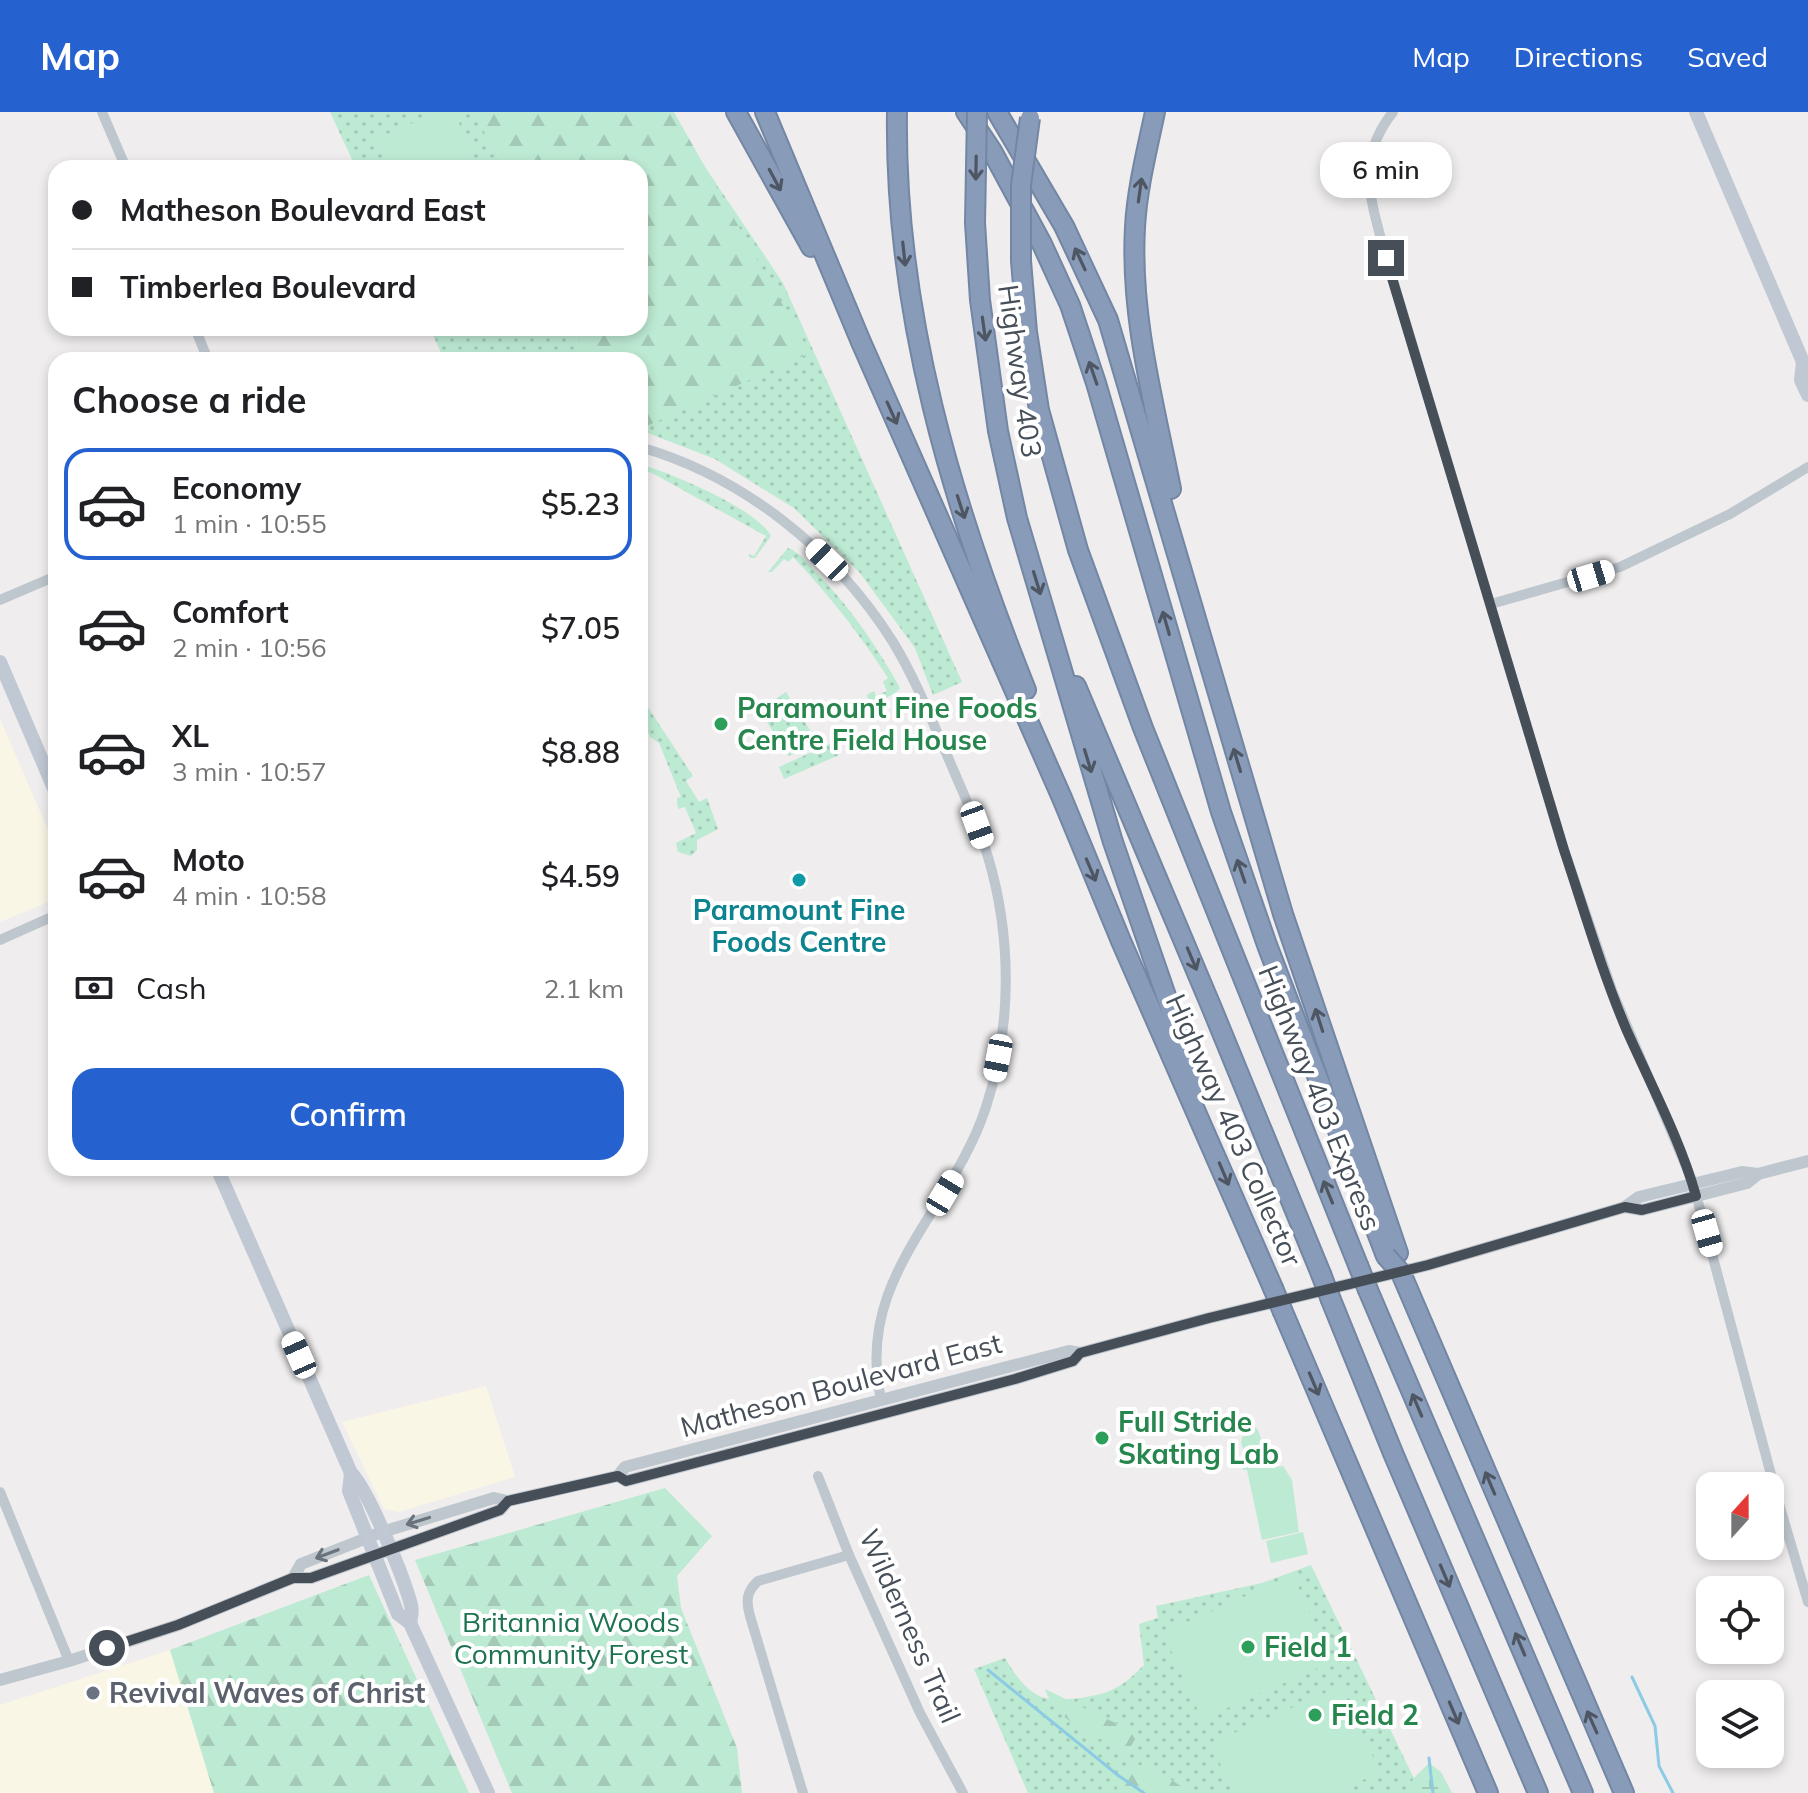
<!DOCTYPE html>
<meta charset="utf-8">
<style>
:root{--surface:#fff;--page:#f6f6f6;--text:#202124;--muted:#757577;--line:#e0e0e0;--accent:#2662cf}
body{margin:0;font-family:Mulish,sans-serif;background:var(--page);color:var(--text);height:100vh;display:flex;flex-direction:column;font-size:30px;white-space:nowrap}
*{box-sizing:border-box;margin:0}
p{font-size:26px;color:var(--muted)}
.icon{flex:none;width:44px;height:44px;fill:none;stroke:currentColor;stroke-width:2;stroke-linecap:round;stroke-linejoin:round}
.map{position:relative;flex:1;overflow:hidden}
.drawer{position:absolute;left:48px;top:240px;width:600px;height:824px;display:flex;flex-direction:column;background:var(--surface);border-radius:24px;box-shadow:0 4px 12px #0003}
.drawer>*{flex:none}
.top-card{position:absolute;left:48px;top:48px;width:600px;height:176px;border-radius:24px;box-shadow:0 4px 12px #0003;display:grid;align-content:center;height:176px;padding:0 24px;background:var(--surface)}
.needle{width:52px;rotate:21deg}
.controls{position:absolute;left:1696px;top:1360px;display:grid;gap:16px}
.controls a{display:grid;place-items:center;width:88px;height:88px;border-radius:16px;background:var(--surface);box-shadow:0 4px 12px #0003;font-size:40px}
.end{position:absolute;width:36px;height:36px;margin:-18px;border:10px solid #464e58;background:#fff;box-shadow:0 0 0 4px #fff}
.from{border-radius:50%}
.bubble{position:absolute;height:56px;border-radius:24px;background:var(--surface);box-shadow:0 4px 12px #0003;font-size:26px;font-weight:600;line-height:56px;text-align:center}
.car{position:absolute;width:24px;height:48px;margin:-24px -12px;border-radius:10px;box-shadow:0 0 6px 2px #0007;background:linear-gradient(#fff 24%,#345 0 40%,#fff 0 76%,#345 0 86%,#fff 0)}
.top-card b{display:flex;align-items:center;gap:28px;height:76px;font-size:30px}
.top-card b+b{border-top:2px solid var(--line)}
.top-card i{width:20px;height:20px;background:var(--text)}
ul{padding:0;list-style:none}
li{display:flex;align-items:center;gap:24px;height:112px;margin:0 16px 12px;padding:0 8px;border:4px solid transparent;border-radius:24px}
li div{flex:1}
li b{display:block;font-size:30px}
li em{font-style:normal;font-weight:600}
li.selected{border-color:var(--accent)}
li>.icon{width:72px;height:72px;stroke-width:1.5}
h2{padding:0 24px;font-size:36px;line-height:96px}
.pay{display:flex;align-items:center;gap:20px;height:88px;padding:0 24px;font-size:30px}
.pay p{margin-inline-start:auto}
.button{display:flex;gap:16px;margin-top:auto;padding:16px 24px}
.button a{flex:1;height:92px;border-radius:24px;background:var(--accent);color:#fff;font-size:32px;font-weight:600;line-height:92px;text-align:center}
header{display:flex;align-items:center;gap:48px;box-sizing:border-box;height:112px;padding:0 40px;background:var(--accent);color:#fff}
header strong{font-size:38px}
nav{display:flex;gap:44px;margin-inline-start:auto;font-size:28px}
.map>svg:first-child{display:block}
.commercial{fill:#faf6e6}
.grass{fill:url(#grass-dots)}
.forest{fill:url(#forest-firs)}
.wetland{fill:url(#wetland-marsh)}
.pitch{fill:#bdead3}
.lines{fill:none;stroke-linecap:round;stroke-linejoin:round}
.stream{stroke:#8dcbe4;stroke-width:3}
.motorway-casing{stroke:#7386a4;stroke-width:22}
.minor{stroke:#bec6ce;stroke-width:10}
.tertiary{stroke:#bec6ce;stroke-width:12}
.secondary{stroke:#c0c8d4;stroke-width:14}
.motorway{stroke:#889bb8;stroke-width:18}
.motorway-bridge-casing{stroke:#7386a4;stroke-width:22;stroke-linecap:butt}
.motorway-bridge{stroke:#889bb8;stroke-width:18}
.oneway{stroke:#4d5662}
.oneway2{stroke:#6a727b}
.route{stroke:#464e58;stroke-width:10}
.leisure-dot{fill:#2e9e5b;stroke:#fff;stroke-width:3}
.culture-dot{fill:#0f9aa8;stroke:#fff;stroke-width:3}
.worship-dot{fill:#6b7280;stroke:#fff;stroke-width:3}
.labels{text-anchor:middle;stroke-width:8;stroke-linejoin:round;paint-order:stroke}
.street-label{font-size:28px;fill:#464e58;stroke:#fff}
.leisure-label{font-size:28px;font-weight:bold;fill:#27864d;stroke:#fff;text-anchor:start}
.culture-label{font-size:28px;font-weight:bold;fill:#0d838f;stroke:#fff}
.park-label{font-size:28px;fill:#1d7350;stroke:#fff}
.worship-label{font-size:28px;font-weight:bold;fill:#5b616d;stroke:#fff;text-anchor:start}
</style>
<header>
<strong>Map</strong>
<nav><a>Map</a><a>Directions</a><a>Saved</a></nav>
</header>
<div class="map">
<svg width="1808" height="1681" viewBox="0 0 1808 1681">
<defs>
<pattern id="grass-dots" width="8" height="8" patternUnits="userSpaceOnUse" patternTransform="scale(2)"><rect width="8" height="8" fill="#bdead3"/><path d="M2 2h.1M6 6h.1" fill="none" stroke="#a4cab7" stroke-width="1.8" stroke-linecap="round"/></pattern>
<pattern id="forest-firs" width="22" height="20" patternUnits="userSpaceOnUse" patternTransform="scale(2)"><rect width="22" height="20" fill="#bdead3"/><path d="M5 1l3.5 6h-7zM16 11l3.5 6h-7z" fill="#a4cab7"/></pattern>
<pattern id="wetland-marsh" width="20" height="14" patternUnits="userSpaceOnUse" patternTransform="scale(2)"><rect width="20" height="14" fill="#bdead3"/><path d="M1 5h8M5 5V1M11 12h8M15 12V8" fill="none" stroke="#a4cab7"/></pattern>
</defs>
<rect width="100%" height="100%" fill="#efeded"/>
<g class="commercial">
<path d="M0,607L56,736V787L0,810Z"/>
<path d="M486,1274L515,1365L399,1400L384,1397L342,1310Z"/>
<path d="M170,1538L214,1681H0V1593Z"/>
</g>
<g class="grass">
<path d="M330,0H668L783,171L962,570L933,583L915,536L860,461L794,396L715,347L640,318V248H444L430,216H640V56H356Z"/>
<path d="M640,352C671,361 757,397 771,424L755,446H750L749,442L754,444L766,424L652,361L640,358Z"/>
<path d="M788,436C799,440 808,451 816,460C850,495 876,533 900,576C895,584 876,591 868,588L867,583L874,579L876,584L887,579L883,570L888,566C860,522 829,483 793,445L788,450L784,447L772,460H768Z"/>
<path d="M786,580L818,631L789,644L759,598Z"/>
<path d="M640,583L693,664L686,669L699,690L707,686L718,717L697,728V738L691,744L678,740L676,731L696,721L685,695L678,697L677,686L681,685L659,631L650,625L640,601Z"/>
<path d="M834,630L839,643L784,667L779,655Z"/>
<path d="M1311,1453L1421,1681H1028L974,1557L1005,1546C1014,1561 1023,1575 1039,1584C1055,1592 1098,1585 1114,1577C1126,1571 1135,1562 1144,1553L1139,1512L1158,1506L1156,1494L1262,1471Z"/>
</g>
<g class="forest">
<path d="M475,0H674L810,241L649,313L640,310V248H588L573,216H640V56H501Z"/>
<path d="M665,1376L712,1424L677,1464L681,1496L737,1636L742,1681H512L415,1448Z"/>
<path d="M369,1463L469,1681H214L170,1538Z"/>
<path d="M1045,1577L1138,1622L1127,1641C1098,1624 1056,1611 1045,1577Z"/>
<path d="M1137,1652L1167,1665L1191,1681L1118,1679L1116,1672Z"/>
</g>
<path class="wetland" d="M1429,1651L1441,1660L1452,1681H1408L1413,1667Z"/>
<g class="pitch">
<path d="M438,0H454L479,56H388L376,27Z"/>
<path d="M1245,1315L1257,1316L1272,1355L1283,1354L1292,1368L1299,1420L1262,1428L1247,1358H1243L1242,1350L1248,1349L1241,1331Z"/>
<path d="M1303,1420L1308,1442L1271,1451L1266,1429Z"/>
<path d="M1293,1463L1332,1550L1202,1607L1163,1521Z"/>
<path d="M1341,1574L1380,1660L1335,1681H1233L1211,1631Z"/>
</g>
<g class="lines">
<g class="stream">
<path d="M988,1558L1119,1664L1144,1681"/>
<path d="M1632,1565L1655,1614L1659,1654L1673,1681"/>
<path d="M1429,1646L1433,1681"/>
</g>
<defs>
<g id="motorway">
<path d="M736,0L811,135"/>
<path d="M765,0L861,230L1062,686L1121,829L1273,1176"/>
<path d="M897,0C894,200 952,393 1026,578"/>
<path d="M966,0L992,39L1042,132L1070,193L1096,271L1221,700L1267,833L1386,1144"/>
<path d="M997,0L1064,114L1108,208L1283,802L1398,1141"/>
<path d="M1155,0C1147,38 1137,77 1135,115C1130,204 1154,291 1171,377"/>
<path d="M975,111L980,188L998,319L1017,406L1113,730L1195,968L1194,974"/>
<path d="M1021,149L1027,220L1039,298L1078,438L1143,616L1358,1153"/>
<path d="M1076,574L1211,894L1321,1162"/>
<path d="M1401,1161L1624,1681"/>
<path d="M1368,1178L1583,1681"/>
<path d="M1331,1188L1393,1341L1538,1681"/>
<path d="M1283,1200L1488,1681"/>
</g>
</defs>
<use href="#motorway" class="motorway-casing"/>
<g class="minor">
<path d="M102,0L126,56"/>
<path d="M1393,0C1356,46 1370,86 1384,138L1562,732L1613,881L1693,1071L1777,1385L1808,1490"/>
<path d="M195,216L208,248"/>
<path d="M640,335C744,365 835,438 893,530C916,568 932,609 950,650C963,681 978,712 988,745C1012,825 1012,915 986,995C952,1100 854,1166 881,1287"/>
<path d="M0,488L56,464"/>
<path d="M1491,492L1620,455L1730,402L1808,355"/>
<path d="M0,828L56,803"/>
<path d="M818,1364L849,1443L920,1601L963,1681"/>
<path d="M0,1380L69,1549"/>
<path d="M803,1681L750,1504C746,1489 746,1480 758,1469L849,1443"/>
</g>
<g class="tertiary">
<path d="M1625,1095L1642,1098L1747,1071L1758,1062L1808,1049"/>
<path d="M618,1364L625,1355L1069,1239L1080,1241"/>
<path d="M293,1466L301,1452L382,1420L494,1386L508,1389L618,1364L626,1369L1015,1267L1073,1249L1080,1241L1209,1206L1428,1153L1625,1095L1639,1085L1742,1060L1758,1062"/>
<path d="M0,1568L69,1549L178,1513L293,1466H311L500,1398L508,1389"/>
</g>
<g class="secondary">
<path d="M1696,0L1803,250L1808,254"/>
<path d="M1803,250L1801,268L1808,283"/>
<path d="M0,550L56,681"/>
<path d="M217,1056L351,1361C369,1379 404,1466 411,1493C413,1499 411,1505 410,1511"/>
<path d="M351,1361L349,1379L398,1502L410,1511L488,1681"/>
</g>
<use href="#motorway" class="motorway"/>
<defs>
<g id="motorway-bridge">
<path d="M975,111L977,0"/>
<path d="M1021,149V73L1030,6"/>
<path d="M1386,1144L1401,1161"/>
<path d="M1358,1153L1368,1178"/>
<path d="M1321,1162L1331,1188"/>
<path d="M1273,1176L1283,1200"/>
</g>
</defs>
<use href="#motorway-bridge" class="motorway-bridge-casing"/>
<use href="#motorway-bridge" class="motorway-bridge"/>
</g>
<defs><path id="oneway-shaft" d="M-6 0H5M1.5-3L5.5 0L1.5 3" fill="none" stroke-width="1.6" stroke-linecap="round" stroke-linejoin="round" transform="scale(2)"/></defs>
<g class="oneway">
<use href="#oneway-shaft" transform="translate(976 56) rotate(91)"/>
<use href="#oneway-shaft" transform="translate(775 68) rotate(62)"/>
<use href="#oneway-shaft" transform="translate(1140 78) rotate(-82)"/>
<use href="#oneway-shaft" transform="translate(904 142) rotate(84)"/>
<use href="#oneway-shaft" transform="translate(1080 147) rotate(-115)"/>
<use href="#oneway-shaft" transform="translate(984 217) rotate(82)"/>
<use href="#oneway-shaft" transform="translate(1093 261) rotate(-109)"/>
<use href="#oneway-shaft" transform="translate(892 301) rotate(66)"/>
<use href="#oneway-shaft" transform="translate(961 395) rotate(72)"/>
<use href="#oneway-shaft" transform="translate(1037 471) rotate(73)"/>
<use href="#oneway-shaft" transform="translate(1166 511) rotate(-106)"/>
<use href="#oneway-shaft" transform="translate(1237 648) rotate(-107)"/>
<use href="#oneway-shaft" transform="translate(1088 649) rotate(73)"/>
<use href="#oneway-shaft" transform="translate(1091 758) rotate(67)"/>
<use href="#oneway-shaft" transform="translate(1241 759) rotate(-109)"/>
<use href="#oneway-shaft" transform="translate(1192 847) rotate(67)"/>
<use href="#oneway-shaft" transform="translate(1319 908) rotate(-108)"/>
<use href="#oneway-shaft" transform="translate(1224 1062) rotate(67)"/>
<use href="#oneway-shaft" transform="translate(1328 1080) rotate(-112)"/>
<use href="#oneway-shaft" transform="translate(1314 1272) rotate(67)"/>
<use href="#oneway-shaft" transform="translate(1417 1293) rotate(-113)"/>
<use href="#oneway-shaft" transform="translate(1490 1371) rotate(-113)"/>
<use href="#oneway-shaft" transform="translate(1445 1464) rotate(67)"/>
<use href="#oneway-shaft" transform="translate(1520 1532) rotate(-113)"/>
<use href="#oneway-shaft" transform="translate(1454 1601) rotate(67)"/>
<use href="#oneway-shaft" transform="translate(1592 1610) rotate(-114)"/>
</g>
<g class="oneway2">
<use href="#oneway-shaft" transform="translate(418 1409) rotate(163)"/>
<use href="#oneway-shaft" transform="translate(327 1442) rotate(159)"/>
</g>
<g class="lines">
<path class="route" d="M107,1536L178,1513L293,1466H311L500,1398L508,1389L618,1364L626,1369L1015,1267L1073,1249L1080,1241L1209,1206L1428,1153L1625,1095L1642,1098L1696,1084C1680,1027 1651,973 1627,919C1602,860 1584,798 1564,738L1386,146"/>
</g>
<g class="leisure-dot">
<circle cx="721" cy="612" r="8"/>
<circle cx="1102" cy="1326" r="8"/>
<circle cx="1248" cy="1535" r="8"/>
<circle cx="1315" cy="1603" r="8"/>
</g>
<circle class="culture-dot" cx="799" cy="768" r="8"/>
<circle class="worship-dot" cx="93" cy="1581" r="8"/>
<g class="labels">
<g class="street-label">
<text transform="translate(1020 259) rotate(82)" y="10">Highway 403</text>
<text transform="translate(1320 986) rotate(68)" y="10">Highway 403 Express</text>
<text transform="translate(1234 1018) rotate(66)" y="10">Highway 403 Collector</text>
<text transform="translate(841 1273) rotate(-15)" y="10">Matheson Boulevard East</text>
<text transform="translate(910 1514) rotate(66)" y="10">Wilderness Trail</text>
</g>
<g class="leisure-label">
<text x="737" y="606">Paramount Fine Foods<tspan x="737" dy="32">Centre Field House</tspan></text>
<text x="1118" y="1320">Full Stride<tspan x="1118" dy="32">Skating Lab</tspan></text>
<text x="1264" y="1545">Field 1</text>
<text x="1331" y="1613">Field 2</text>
</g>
<g class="culture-label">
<text x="799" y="808">Paramount Fine<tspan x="799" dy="32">Foods Centre</tspan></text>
</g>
<g class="park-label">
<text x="571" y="1520">Britannia Woods<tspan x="571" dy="32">Community Forest</tspan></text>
</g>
<g class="worship-label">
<text x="109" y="1591">Revival Waves of Christ</text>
</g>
</g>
</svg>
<div class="controls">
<a><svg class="needle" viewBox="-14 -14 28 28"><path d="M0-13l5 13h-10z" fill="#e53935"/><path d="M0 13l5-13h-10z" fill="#757577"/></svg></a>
<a><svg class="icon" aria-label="locate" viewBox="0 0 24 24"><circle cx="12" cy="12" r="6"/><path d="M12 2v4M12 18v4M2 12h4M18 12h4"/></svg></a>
<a><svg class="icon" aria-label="layers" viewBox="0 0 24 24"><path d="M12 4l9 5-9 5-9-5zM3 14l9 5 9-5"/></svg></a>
</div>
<i class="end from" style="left:107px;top:1536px"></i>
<i class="end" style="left:1386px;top:146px"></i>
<div class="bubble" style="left:1320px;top:30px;width:132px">6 min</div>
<i class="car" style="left:827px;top:448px;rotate:314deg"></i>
<i class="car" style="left:1591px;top:464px;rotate:73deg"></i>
<i class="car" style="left:977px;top:713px;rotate:160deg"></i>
<i class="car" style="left:998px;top:946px;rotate:191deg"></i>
<i class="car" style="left:945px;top:1081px;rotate:31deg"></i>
<i class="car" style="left:1707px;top:1121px;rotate:164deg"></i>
<i class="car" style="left:299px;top:1243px;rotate:336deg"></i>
<div class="top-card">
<b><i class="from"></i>Matheson Boulevard East</b>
<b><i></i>Timberlea Boulevard</b>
</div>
<section class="drawer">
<h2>Choose a ride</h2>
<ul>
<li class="selected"><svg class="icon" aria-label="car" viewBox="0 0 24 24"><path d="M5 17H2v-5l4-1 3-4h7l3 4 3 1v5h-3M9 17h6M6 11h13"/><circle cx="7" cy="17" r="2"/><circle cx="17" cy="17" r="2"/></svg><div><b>Economy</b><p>1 min · 10:55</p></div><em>$5.23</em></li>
<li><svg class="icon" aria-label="car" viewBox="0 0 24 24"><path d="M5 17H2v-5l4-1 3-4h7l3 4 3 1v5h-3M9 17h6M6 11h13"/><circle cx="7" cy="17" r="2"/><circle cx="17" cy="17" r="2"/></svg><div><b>Comfort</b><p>2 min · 10:56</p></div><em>$7.05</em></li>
<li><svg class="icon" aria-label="car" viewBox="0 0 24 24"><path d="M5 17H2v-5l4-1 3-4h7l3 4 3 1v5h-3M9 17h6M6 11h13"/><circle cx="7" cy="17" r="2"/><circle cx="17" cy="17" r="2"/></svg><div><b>XL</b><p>3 min · 10:57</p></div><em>$8.88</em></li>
<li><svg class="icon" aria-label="car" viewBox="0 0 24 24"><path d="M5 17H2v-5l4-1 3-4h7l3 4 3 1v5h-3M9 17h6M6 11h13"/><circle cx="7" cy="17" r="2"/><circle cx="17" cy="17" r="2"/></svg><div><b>Moto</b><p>4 min · 10:58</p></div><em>$4.59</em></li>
</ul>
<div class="pay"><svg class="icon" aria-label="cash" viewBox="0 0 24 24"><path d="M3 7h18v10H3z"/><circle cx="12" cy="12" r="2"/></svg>Cash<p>2.1 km</p></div>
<div class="button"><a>Confirm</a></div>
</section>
</div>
